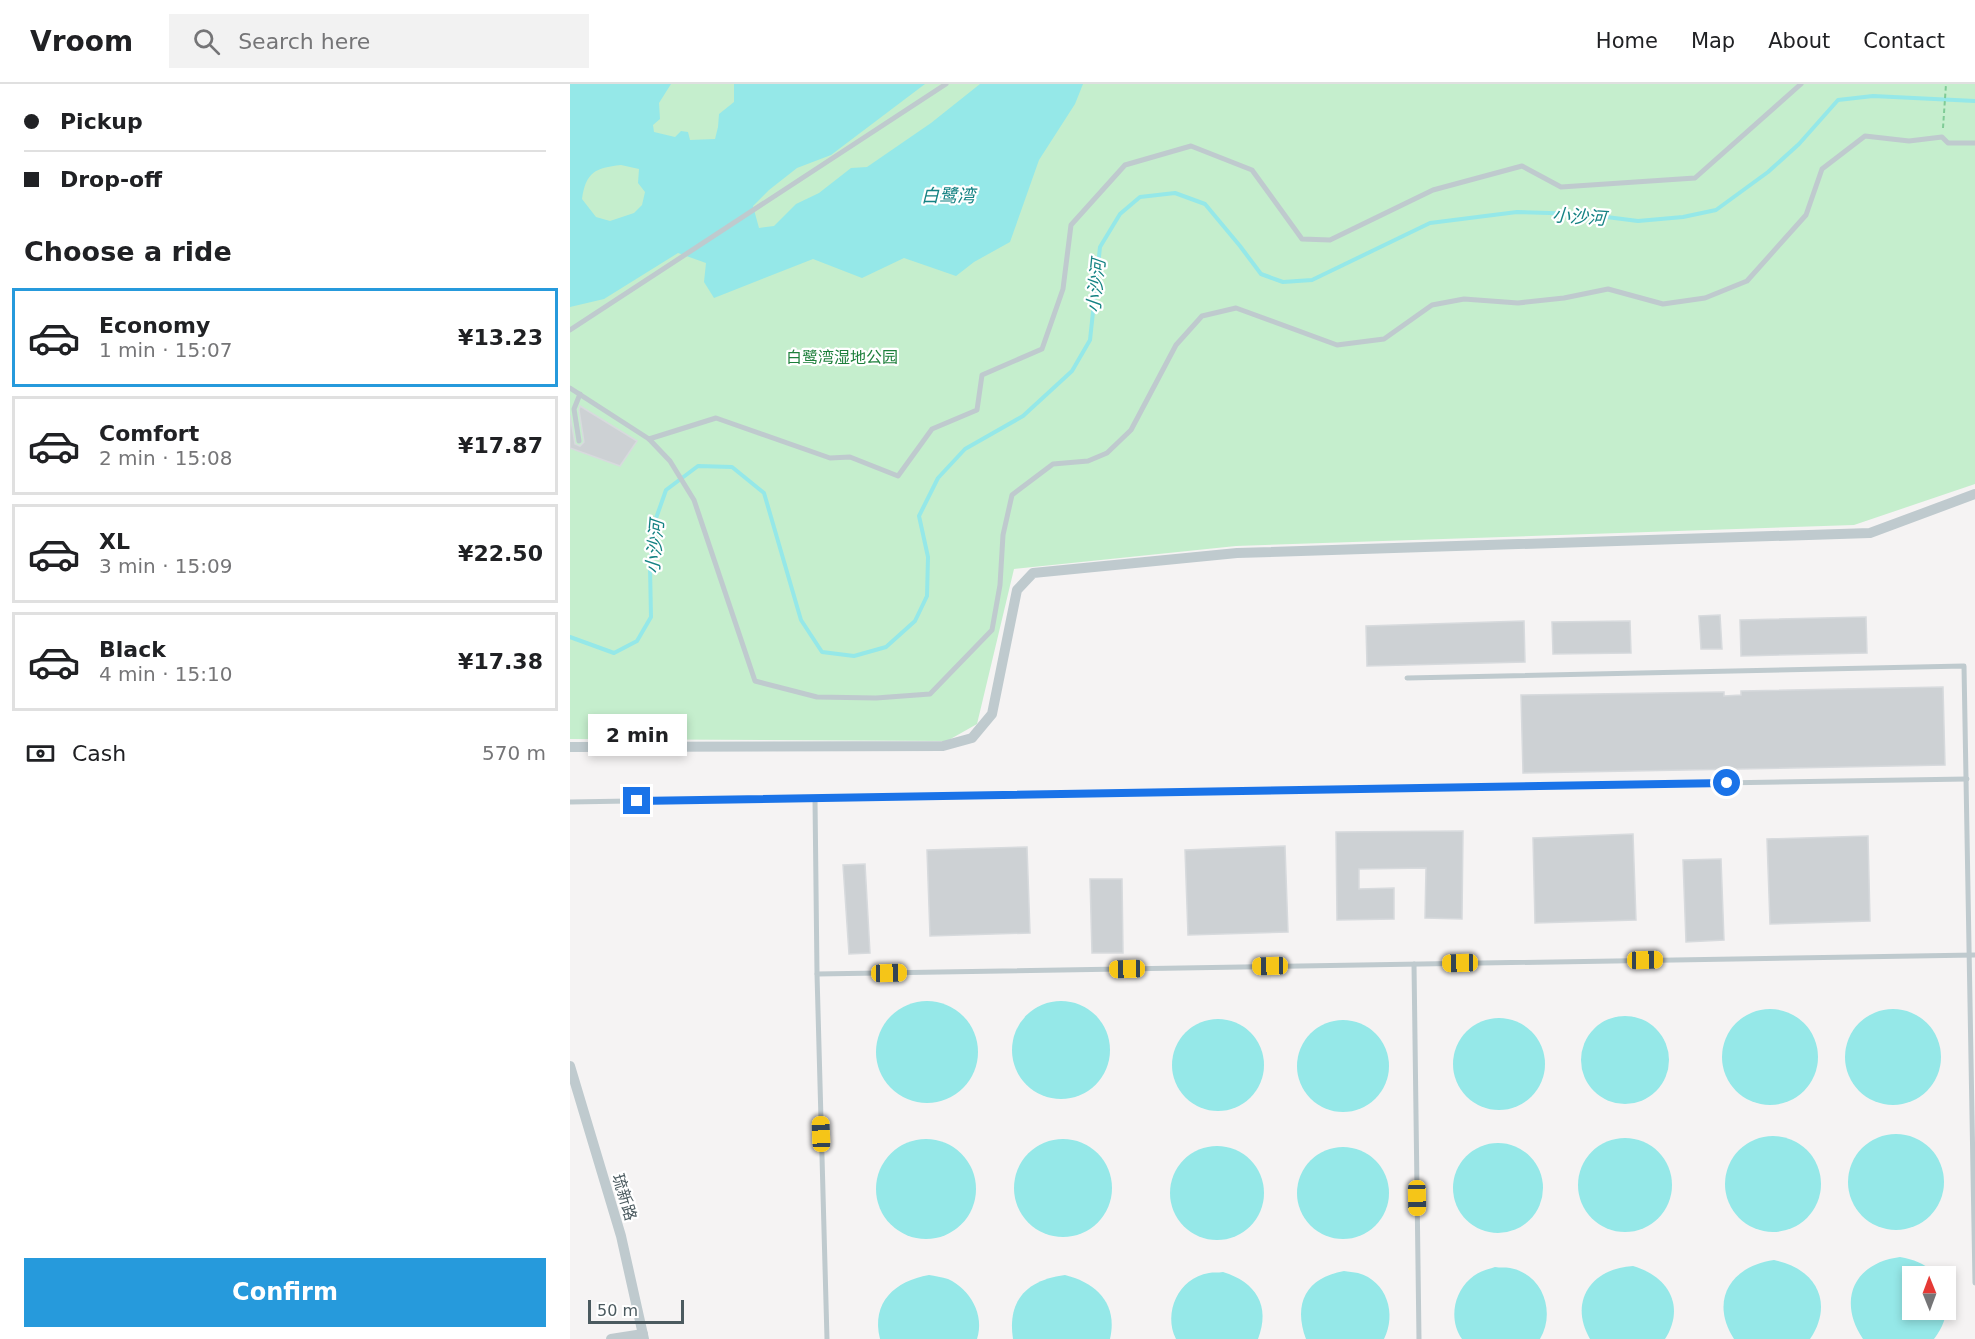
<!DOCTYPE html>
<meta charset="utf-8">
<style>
:root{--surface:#fff;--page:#f2f2f2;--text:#202124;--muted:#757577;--line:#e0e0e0;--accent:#269adc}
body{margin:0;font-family:"DejaVu Sans","Noto Sans SC",sans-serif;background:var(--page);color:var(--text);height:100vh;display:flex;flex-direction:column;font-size:22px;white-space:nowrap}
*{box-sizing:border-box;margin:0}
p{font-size:20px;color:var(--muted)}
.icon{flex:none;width:33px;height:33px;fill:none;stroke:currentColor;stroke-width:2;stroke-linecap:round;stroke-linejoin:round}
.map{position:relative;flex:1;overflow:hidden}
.panel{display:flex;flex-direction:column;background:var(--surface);width:570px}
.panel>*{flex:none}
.banner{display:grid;align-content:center;height:132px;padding:0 24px;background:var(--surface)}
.needle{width:39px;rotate:359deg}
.controls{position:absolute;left:1332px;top:1182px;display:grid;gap:12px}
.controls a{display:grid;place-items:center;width:54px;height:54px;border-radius:0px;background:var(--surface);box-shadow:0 3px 9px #0003;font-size:30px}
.scale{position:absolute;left:18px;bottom:15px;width:96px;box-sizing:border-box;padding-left:6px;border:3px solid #4b5a5f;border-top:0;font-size:16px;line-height:21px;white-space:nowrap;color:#4b5a5f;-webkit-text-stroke:4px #fff;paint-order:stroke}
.end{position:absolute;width:27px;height:27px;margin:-14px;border:8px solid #1a73e8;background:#fff;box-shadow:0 0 0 3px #fff}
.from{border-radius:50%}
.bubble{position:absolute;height:42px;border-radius:0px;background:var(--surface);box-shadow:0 3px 9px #0003;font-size:20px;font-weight:700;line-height:42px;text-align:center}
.car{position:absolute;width:18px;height:36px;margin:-18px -9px;border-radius:8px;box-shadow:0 0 4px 2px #0007;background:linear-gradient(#f5c518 24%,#345 0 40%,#f5c518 0 76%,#345 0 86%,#f5c518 0)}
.banner b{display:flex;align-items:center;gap:21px;height:57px;font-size:22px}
.banner b+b{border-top:2px solid var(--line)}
.banner i{width:15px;height:15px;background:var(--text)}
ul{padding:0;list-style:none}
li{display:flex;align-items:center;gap:18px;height:99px;margin:0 12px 9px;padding:0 12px;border:3px solid var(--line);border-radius:0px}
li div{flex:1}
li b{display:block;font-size:22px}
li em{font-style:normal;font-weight:700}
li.selected{border-color:var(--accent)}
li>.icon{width:54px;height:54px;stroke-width:1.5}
h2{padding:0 24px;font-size:27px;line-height:72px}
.pay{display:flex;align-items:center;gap:15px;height:66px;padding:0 24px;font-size:22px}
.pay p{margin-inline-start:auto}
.primary-button{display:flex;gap:12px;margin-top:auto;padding:12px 24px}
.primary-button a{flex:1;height:69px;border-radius:0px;background:var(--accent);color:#fff;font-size:24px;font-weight:700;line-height:69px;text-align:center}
header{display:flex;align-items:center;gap:36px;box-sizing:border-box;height:84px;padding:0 30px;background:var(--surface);border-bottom:2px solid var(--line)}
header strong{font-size:28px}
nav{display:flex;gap:33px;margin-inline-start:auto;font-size:21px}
.search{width:420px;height:54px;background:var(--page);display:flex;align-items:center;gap:15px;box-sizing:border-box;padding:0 21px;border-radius:0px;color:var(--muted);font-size:22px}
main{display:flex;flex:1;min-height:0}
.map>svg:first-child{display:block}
.green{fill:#c5eecd}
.water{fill:#95e8e8;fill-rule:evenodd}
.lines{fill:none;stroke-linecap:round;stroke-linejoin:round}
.stream{stroke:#95e8e8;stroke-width:4}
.building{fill:#cdd1d4;stroke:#d7dadd;stroke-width:1.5}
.path{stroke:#7fcb96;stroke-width:2;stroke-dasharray:4.5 3;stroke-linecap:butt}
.service{stroke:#bfcace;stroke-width:5}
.minor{stroke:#bfcace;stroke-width:10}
.route{stroke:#1a73e8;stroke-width:8}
.labels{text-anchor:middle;stroke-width:4.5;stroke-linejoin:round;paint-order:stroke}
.park-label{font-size:16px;fill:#1d7f3b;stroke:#fff}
.street-label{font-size:16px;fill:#4b5a5f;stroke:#fff}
.water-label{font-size:18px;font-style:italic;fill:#148283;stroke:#fff}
</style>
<header>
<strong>Vroom</strong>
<div class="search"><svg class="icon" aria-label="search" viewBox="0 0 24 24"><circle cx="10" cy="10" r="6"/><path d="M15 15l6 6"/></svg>Search here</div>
<nav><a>Home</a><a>Map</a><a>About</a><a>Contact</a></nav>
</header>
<main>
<section class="panel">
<div class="banner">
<b><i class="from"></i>Pickup</b>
<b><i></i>Drop-off</b>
</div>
<h2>Choose a ride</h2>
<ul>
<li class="selected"><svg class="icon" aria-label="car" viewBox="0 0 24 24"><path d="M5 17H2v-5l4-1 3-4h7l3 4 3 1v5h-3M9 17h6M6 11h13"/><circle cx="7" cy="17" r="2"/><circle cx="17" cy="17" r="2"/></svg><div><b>Economy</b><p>1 min · 15:07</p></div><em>¥13.23</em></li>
<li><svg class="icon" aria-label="car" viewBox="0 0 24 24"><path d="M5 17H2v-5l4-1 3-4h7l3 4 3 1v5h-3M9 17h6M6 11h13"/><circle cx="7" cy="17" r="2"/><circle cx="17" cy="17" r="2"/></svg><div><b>Comfort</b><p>2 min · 15:08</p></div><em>¥17.87</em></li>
<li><svg class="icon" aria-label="car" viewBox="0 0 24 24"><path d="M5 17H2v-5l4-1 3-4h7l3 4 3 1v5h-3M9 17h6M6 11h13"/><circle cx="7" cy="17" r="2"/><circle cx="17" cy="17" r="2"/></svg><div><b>XL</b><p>3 min · 15:09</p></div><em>¥22.50</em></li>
<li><svg class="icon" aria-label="car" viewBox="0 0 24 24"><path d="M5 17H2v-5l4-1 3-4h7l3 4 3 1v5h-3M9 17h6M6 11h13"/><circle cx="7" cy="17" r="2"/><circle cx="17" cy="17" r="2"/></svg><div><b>Black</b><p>4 min · 15:10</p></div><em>¥17.38</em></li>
</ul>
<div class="pay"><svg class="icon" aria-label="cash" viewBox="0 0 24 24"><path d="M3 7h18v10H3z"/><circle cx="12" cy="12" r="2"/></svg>Cash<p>570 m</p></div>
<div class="primary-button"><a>Confirm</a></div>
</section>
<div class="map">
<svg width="1405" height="1255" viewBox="0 0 1405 1255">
<rect width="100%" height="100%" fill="#f5f3f3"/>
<path class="green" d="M0,0H1405V400L1284,441L666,462L444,485L407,640L377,657L0,655Z"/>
<g class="water">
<path d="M0,0H101L89,19L90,35L83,41L84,48L105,53L111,47L118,48L120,56L145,55L148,43L149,30L164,18V0H355L261,71L227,84L199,106L183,122L189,144L204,142L226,120L249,109L281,84L297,83L361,39L410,0H513L505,20L469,76L440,158L404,178L386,192L334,174L292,194L243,175L144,214L134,198L136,179L108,169L34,215L0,223ZM51,81L69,85L68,99L75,108L72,121L64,129L40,137L26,133L12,115C16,88 25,84 51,81Z"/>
<circle cx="357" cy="968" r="51"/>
<circle cx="491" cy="966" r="49"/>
<circle cx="1200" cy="973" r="48"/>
<circle cx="1323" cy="973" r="48"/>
<circle cx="1055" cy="976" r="44"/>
<circle cx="929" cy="980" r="46"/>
<circle cx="648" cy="981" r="46"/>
<circle cx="773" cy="982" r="46"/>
<circle cx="1326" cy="1098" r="48"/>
<circle cx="1203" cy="1100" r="48"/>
<circle cx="1055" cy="1101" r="47"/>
<circle cx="493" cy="1104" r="49"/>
<circle cx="356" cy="1105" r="50"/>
<circle cx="928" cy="1104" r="45"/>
<circle cx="647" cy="1109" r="47"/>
<circle cx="773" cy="1109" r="46"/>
<path d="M1330,1173C1346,1176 1356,1180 1367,1192H1342V1226H1376V1209C1379,1227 1375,1240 1364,1255H1293C1267,1216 1284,1179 1330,1173Z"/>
<path d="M1204,1176C1245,1184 1265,1218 1240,1255H1164C1139,1216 1161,1182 1204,1176Z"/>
<path d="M1063,1182C1098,1192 1116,1222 1095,1255H1020C998,1217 1022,1184 1063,1182Z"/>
<path d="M925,1183C930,1184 935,1183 940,1184C973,1190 986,1228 970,1255H892C879,1237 883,1210 900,1195C907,1188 916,1186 925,1183Z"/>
<path d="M774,1187C778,1188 784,1188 788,1189C817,1197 827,1230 814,1255H736C723,1219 736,1194 774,1187Z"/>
<path d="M653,1188C686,1198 701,1222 688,1255H606C593,1229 608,1194 639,1189C643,1188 648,1189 653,1188Z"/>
<path d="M359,1191C365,1192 372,1193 378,1195C400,1205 415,1231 407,1255H310C301,1218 325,1197 359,1191Z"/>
<path d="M495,1191C527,1199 548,1220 540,1255H443C437,1216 457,1196 495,1191Z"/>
</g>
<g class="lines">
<path class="stream" d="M0,553L44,569L67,557L81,533L80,483L84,440L96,406L128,382L162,383L194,409L231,536L252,568L284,572L316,563L345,537L357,512L358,473L349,432L368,394L395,365L453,332L502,287L520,256L530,163L550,130L570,113L605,109L635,120L670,162L691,190L713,198L742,196L860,139L947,128L1013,130L1068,137L1113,133L1146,126L1198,88L1229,60L1268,16L1303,12L1405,17"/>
</g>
<g class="building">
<path d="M10,322L67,357L50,382L0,364V331L5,360L10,362L14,358L9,326Z"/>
<path d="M1150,531L1152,565H1131L1129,532Z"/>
<path d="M1296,533L1297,569L1171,572L1170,536Z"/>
<path d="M954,537L955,578L797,582L796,542Z"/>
<path d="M1060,537L1061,569L983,570L982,538Z"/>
<path d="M1373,603L1375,681L953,689L951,611L1154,608V612L1171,611V607Z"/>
<path d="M893,747L892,835L855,834L856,784L789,785V805L824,804V835L767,836L766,748Z"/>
<path d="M1063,750L1066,836L965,839L963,754Z"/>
<path d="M1298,752L1300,837L1200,840L1197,755Z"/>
<path d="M715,762L718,848L618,851L615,766Z"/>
<path d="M457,763L460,849L360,852L357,766Z"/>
<path d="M1151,775L1154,856L1116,858L1113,776Z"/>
<path d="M295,780L300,869L279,870L273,781Z"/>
<path d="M520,795H552L553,869H522Z"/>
</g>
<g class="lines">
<path class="path" d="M1373,44L1376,0"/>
<g class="service">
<path d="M0,246L376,0"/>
<path d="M0,304L79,355L100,377L124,416L185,597L247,613L306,614L360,610L422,546L430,501L433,451L442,411L483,380L518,377L537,369L561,346L606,261L632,232L666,224L767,261L814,255L862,221L894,215L948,219L994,214L1038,205L1093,220L1135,214L1177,197L1236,131L1252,85L1295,52L1339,57L1372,53L1378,59H1405"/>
<path d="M79,355L146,334L260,374L280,373L328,392L362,345L407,326L412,291L472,265L493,205L501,141L555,81L621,62L682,86L732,155L760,156L863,106L952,82L991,103L1125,94L1231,0"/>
<path d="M9,357L4,325L10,310"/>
<path d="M837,594L1394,582L1405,1199"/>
<path d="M245,715L247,890L257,1255"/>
<path d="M0,718L1397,695"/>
<path d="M844,880L849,1255"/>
<path d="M247,890L1405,871"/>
</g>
<g class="minor">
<path d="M0,663L373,662L402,654L422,630L447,506L463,489L667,469L1300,449L1405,410"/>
<path d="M0,982L51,1152L74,1255"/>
<path d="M41,1255L73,1250"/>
</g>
</g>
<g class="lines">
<path class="route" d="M67,717L1157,699"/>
</g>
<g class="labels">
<g class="park-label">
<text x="272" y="279">白鹭湾湿地公园</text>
</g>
<g class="street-label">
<text transform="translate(55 1113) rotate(73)" y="6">琉新路</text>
</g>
<g class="water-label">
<text x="378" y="118">白鹭湾</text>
<text transform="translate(1009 133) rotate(4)" y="6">小沙河</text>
<text transform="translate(526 202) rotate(-84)" y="6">小沙河</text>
<text transform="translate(85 463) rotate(-85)" y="6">小沙河</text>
</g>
</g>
</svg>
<div class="controls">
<a><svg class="needle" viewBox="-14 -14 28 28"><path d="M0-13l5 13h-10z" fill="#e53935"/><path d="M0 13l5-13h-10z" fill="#757577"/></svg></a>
</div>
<div class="scale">50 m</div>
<i class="end from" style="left:1157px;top:699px"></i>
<i class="end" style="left:67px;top:717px"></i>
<div class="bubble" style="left:18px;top:630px;width:99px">2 min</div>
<i class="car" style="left:1075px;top:876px;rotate:89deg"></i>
<i class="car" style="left:890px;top:879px;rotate:269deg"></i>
<i class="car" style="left:700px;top:882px;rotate:269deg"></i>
<i class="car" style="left:557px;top:885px;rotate:269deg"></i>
<i class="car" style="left:319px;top:889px;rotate:89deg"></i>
<i class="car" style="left:251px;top:1050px;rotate:358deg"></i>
<i class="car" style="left:847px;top:1114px;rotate:179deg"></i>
</div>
</main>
